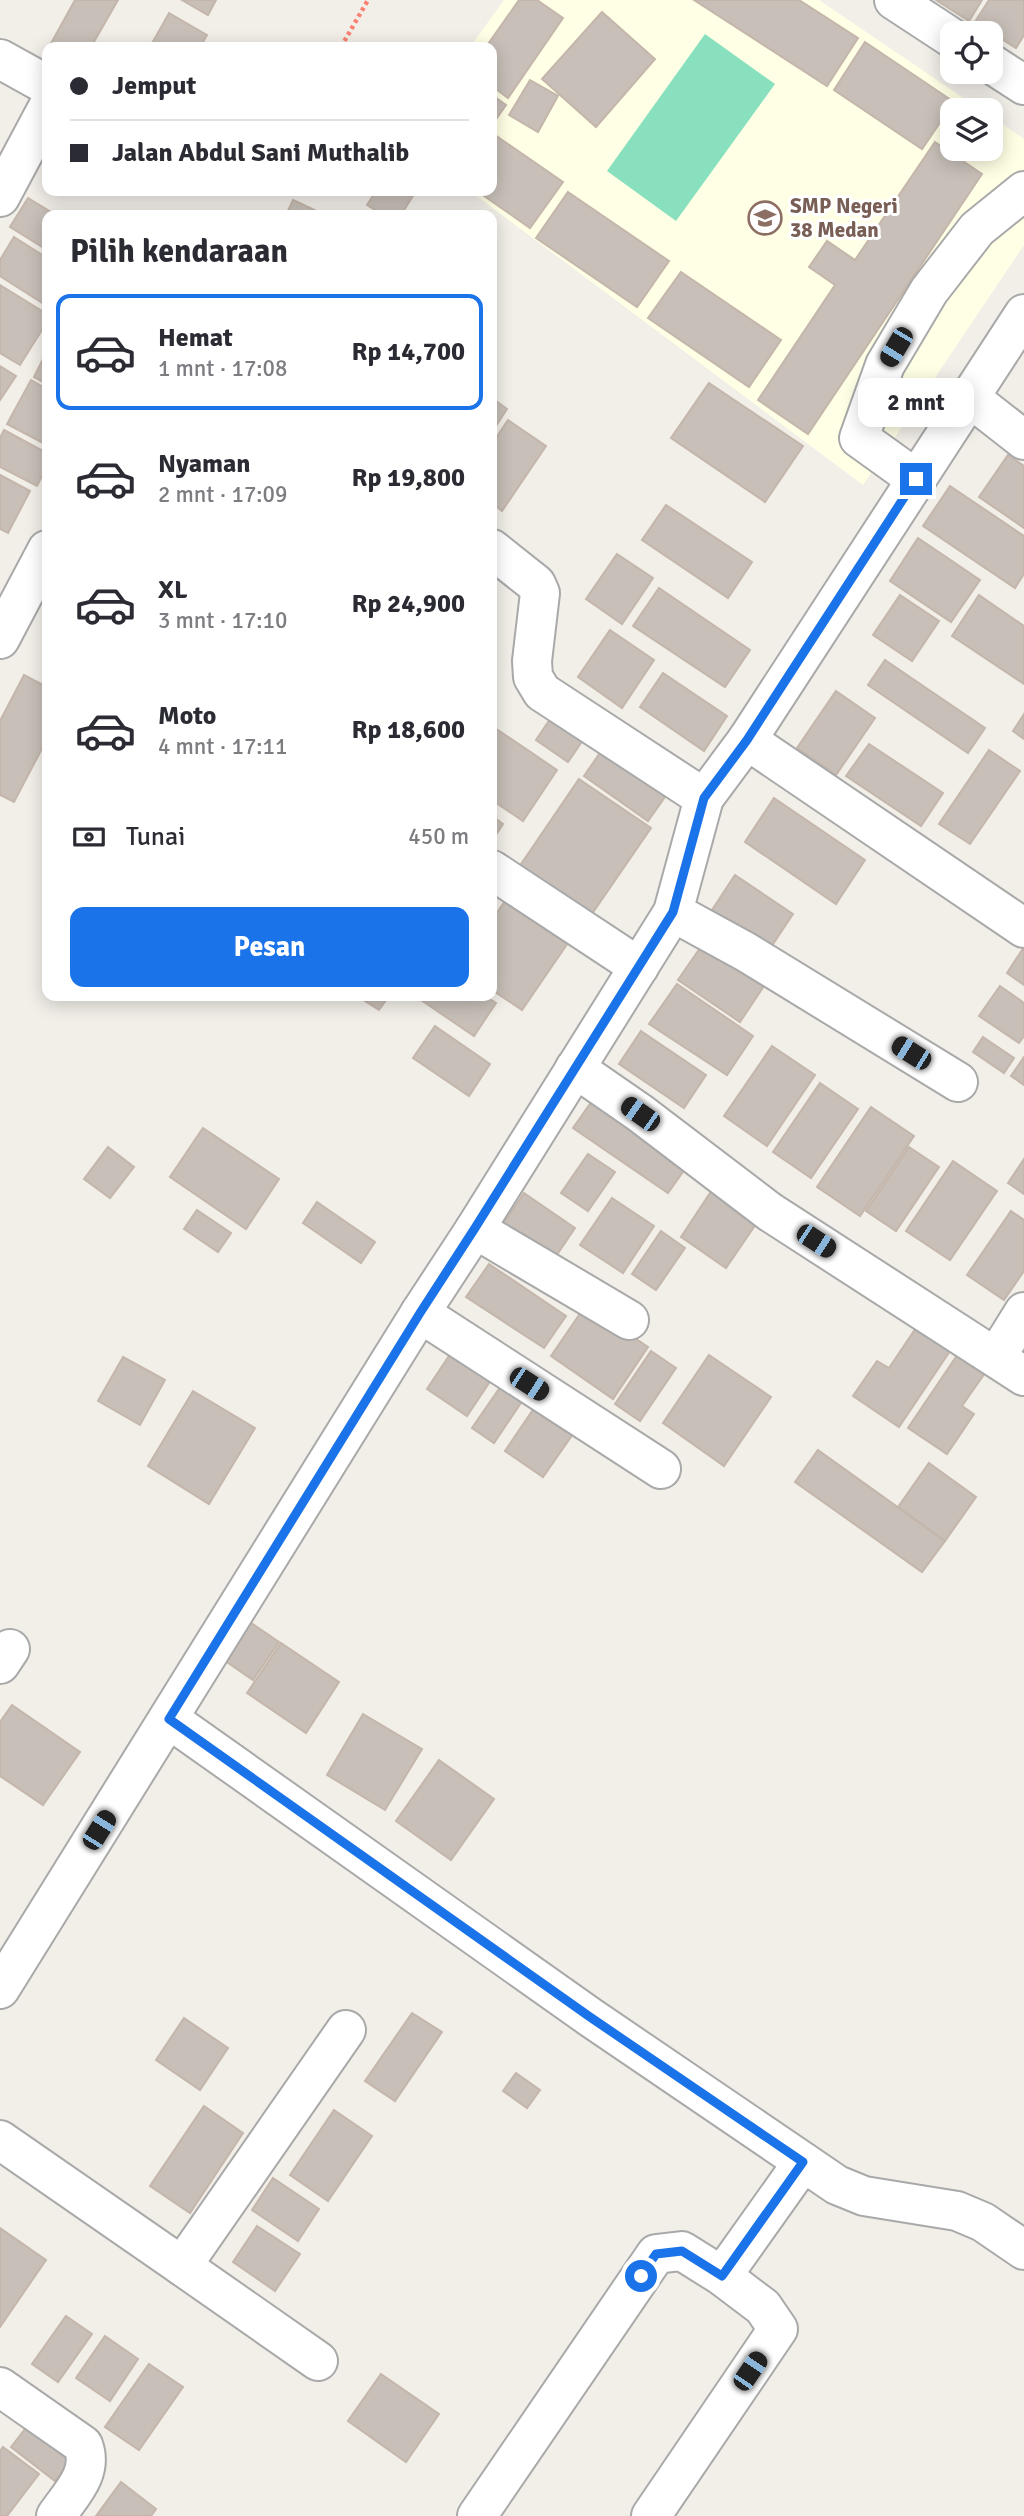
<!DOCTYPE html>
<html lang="id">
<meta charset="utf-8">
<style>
:root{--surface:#fff;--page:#f2f2f3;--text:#2b2b33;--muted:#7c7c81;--line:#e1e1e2;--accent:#1a73e8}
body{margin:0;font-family:Signika,sans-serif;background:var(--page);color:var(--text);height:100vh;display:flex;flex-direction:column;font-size:26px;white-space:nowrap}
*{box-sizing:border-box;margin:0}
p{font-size:23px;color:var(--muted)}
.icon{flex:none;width:38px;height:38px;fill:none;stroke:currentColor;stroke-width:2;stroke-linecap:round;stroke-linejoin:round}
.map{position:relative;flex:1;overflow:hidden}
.details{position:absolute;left:42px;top:210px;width:455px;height:791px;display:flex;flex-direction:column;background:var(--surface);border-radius:14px;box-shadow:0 4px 18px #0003}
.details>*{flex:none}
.hud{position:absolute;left:42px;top:42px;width:455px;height:154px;border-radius:14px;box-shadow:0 4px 18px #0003;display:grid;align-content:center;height:154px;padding:0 28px;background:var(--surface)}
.tools{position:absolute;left:940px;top:21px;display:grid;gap:14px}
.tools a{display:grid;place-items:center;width:63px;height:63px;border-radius:14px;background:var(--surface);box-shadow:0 4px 18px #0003;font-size:35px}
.end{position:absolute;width:32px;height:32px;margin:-16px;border:9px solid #1a73e8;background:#fff;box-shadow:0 0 0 4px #fff}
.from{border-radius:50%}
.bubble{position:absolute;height:49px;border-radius:14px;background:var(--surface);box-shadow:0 4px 18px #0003;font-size:23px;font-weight:800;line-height:49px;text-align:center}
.car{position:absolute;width:21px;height:42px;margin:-21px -10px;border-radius:9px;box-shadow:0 0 5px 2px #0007;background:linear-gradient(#222 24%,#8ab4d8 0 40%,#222 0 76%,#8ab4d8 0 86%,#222 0)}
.hud b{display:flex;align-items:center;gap:24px;height:66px;font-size:26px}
.hud b+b{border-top:2px solid var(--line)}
.hud i{width:18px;height:18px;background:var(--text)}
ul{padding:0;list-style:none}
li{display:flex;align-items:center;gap:21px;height:116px;margin:0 14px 10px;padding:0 14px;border:4px solid transparent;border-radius:14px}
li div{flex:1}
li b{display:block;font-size:26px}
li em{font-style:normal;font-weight:800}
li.on{border-color:var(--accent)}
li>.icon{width:63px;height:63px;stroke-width:1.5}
h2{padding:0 28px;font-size:32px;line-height:84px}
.pay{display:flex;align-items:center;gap:18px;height:77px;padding:0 28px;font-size:26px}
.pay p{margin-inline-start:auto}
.primary-button{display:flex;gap:14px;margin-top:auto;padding:14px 28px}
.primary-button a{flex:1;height:80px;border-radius:14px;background:var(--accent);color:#fff;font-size:28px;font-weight:800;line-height:80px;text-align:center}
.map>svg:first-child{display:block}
.education{fill:#ffffe5}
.pitch{fill:#88e0be}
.building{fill:#c7bfb8;stroke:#c4b6ab;stroke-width:2}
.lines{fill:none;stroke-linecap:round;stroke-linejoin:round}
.minor-casing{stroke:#a9a9a9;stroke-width:42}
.path{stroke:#fa8072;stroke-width:4.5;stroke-dasharray:3.5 3.5;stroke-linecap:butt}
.minor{stroke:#fff;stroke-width:38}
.route{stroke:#1a73e8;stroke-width:9}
.labels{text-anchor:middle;stroke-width:6;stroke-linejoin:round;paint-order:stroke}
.education-label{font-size:21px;font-weight:bold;fill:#785e54;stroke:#fff;text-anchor:start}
</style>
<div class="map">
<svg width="1024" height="2516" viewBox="0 0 1024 2516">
<rect width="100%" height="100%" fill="#f2efe9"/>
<path class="education" d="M504,0H819L981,110H952V149H990L991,116L1024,139V245L863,485L470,191H492V47H470Z"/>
<path class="pitch" d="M705,34L775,84L676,221L607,171Z"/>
<g class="building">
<path d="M75,0H118L91,47H49Z"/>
<path d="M182,0H216L208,15Z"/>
<path d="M519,0H537L563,18L508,98L492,86V47H486Z"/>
<path d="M694,0H799L858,38L827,86Z"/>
<path d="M936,0H982L969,21Z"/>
<path d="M989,0H1024V35L1016,48L975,22Z"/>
<path d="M602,12L655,59L596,127L542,79Z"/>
<path d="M169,13L207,35L200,47H150Z"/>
<path d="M865,42L954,102L922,149L834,90Z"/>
<path d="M530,80L558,96L538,132L509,115Z"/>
<path d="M492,95L506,105L492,125Z"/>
<path d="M495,135L563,182L530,228L477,191H492V140Z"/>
<path d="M935,142L982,174L808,434L758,400L835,285L809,267L827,241L855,260Z"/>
<path d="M376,191H416L401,215H383L367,205Z"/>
<path d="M568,192L669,261L637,307L536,238Z"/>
<path d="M28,198L56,215H47V250L10,227Z"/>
<path d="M293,200L325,215H286Z"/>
<path d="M14,237L47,258V306L0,276V260Z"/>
<path d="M681,272L781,340L749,387L648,318Z"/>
<path d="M0,285L47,314V322L20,365L0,353Z"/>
<path d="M47,351V384L34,377Z"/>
<path d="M0,366L16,376L0,400Z"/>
<path d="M31,380L47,389V445L7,424Z"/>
<path d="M709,383L803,446L765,502L671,438Z"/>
<path d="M492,398L507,409L492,432Z"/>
<path d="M508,420L546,446L502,511L492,503V444Z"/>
<path d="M4,430L47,453V466L37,486L0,467V438Z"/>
<path d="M1008,455L1024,466V528L979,497Z"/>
<path d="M0,475L30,491L8,533L0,529Z"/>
<path d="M950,486L1024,536V574L1015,588L923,526Z"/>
<path d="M666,505L752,562L728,598L642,540Z"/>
<path d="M918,538L980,580L951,622L890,581Z"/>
<path d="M617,554L653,578L622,624L586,599Z"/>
<path d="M659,588L750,650L725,687L633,626Z"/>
<path d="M900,595L939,621L912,661L873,635Z"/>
<path d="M979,595L1024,626V684L952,636Z"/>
<path d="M610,630L654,660L622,708L578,677Z"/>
<path d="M885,660L985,728L968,753L868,685Z"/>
<path d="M663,673L727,716L704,751L640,707Z"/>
<path d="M24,675L47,687V739L14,802L0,795V721Z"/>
<path d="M836,691L875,718L836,775L797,748Z"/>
<path d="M555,712L587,734L568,762L536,740Z"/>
<path d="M1024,714V739L1013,731Z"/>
<path d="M492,726L557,770L523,821L492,800Z"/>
<path d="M869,744L943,793L921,826L846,776Z"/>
<path d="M602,750L667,794L648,821L584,776Z"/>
<path d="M989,750L1020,771L970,844L939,824Z"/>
<path d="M579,779L651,828L587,921L515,873Z"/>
<path d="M774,798L865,860L836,904L745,842Z"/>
<path d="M492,816L503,824L492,841Z"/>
<path d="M735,875L793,914L769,950L712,910Z"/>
<path d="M511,892L574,934L522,1010L492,990V920Z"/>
<path d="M707,938L768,980L740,1022L678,980Z"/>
<path d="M1024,947V985L1007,973Z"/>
<path d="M677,984L753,1036L727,1075L649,1024Z"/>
<path d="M1000,986L1024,1003V1036L1019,1043L979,1016Z"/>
<path d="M357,996H389L379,1010Z"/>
<path d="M419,996H485L496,1003L474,1036L418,998Z"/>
<path d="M435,1026L490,1064L469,1096L413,1058Z"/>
<path d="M641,1031L706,1075L684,1108L619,1064Z"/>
<path d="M983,1037L1014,1058L1004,1073L973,1052Z"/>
<path d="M772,1046L815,1075L767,1146L724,1116Z"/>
<path d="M1024,1057V1085L1011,1076Z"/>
<path d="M820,1083L858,1109L811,1178L773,1152Z"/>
<path d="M597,1094L692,1159L668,1193L573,1128Z"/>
<path d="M871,1107L914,1136L860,1216L817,1187Z"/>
<path d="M203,1128L279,1179L246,1229L170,1177Z"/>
<path d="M108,1147L134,1167L110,1198L84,1179Z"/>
<path d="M909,1147L939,1167L896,1231L866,1211Z"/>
<path d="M588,1154L615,1172L588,1211L561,1193Z"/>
<path d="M1024,1159V1194L1008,1183Z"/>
<path d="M953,1161L997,1191L950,1260L906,1231Z"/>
<path d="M714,1187L760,1218L726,1268L681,1237Z"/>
<path d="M524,1193L575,1228L552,1262L501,1227Z"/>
<path d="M612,1198L654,1226L623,1273L580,1245Z"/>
<path d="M317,1202L375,1242L361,1263L303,1223Z"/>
<path d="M197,1210L231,1233L218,1252L184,1229Z"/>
<path d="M1011,1211L1024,1220V1271L1004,1300L967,1275Z"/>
<path d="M661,1231L685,1248L656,1290L632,1274Z"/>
<path d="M489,1264L566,1316L544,1348L466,1297Z"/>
<path d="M586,1305L648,1347L613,1399L551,1356Z"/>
<path d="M918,1325L952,1348L899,1427L853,1396L877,1361L889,1368Z"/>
<path d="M459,1341L499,1368L467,1416L427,1389Z"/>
<path d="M651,1351L676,1368L640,1421L615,1404Z"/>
<path d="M958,1354L985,1373L962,1406L974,1414L947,1454L908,1428Z"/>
<path d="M709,1355L771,1397L724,1466L663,1423Z"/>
<path d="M123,1357L165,1380L140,1425L98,1401Z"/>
<path d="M510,1373L531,1388L494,1443L472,1428Z"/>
<path d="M193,1391L255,1428L209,1504L148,1466Z"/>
<path d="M543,1395L582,1421L543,1477L505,1451Z"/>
<path d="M818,1450L945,1541L922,1572L795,1482Z"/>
<path d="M929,1463L976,1497L945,1541L898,1507Z"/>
<path d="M244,1618L279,1642L253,1680L218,1656Z"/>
<path d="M281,1643L339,1682L306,1733L247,1693Z"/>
<path d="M12,1705L80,1752L43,1805L0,1776V1722Z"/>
<path d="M363,1714L422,1749L385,1810L327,1775Z"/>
<path d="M439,1760L494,1799L451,1860L396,1821Z"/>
<path d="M412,2013L442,2032L395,2101L365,2081Z"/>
<path d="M184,2018L228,2048L200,2090L156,2060Z"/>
<path d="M516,2073L540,2090L527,2108L503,2091Z"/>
<path d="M204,2106L243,2133L190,2213L150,2186Z"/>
<path d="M334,2110L372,2136L328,2201L290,2175Z"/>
<path d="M273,2178L319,2209L298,2241L252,2210Z"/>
<path d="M257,2226L300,2254L275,2291L233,2262Z"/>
<path d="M0,2228L46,2260L0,2327Z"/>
<path d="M66,2316L92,2334L58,2382L32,2364Z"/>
<path d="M105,2336L138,2359L110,2401L76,2378Z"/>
<path d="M149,2364L183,2387L139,2450L105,2427Z"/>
<path d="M381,2374L439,2414L406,2462L348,2421Z"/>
<path d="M33,2419L77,2453L55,2481L11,2447Z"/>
<path d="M3,2447L39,2474L7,2516H0V2451Z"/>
<path d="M121,2482L156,2509L151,2516H96Z"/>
</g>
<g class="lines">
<defs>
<g id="minor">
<path d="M894,0L952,38"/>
<path d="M0,59L47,85"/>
<path d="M990,63L1024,85"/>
<path d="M0,197L47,109"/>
<path d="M969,397L1024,440"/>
<path d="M916,479L859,438L885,365L929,291L977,229L1024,191"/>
<path d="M492,549L536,584L540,593L532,661L533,677L542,692L704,798"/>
<path d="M0,639L47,550"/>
<path d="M747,740L1024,928"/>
<path d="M492,870L639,967"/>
<path d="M673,912L746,952L958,1082"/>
<path d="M575,1068L640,1113L770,1212L1024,1376"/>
<path d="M475,1229L629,1320"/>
<path d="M420,1313L661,1469"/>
<path d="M996,1357L1024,1312"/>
<path d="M0,1664L10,1649"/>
<path d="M169,1719L590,2017L837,2185L864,2196L957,2211L983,2222L1024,2250"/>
<path d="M0,1989L420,1313L475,1229L673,912L704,798L747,740L1024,314"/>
<path d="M0,2140L182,2266L346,2030"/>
<path d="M182,2266L318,2361"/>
<path d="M722,2276L803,2162"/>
<path d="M0,2387L83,2445C94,2473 71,2494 56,2516"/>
<path d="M477,2516L656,2254L682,2251L722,2276L763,2307L778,2329L651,2516"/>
</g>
</defs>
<use href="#minor" class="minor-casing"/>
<path class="path" d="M341,47L368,0"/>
<use href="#minor" class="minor"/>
</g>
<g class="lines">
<path class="route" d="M641,2276L656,2254L682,2251L722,2276L803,2162L590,2017L169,1719L420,1313L475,1228L673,912L704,798L747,740L916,479"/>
</g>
<defs>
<symbol id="school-ring" viewBox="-11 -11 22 22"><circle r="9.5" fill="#fff" stroke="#8d6e63" stroke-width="1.5"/><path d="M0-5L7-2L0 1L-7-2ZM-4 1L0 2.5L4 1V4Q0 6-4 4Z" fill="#8d6e63"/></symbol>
</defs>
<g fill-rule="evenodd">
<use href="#school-ring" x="746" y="199" width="38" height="38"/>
</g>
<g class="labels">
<g class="education-label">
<text x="790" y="213">SMP Negeri<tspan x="790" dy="24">38 Medan</tspan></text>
</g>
</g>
</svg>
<div class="tools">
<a><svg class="icon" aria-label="locate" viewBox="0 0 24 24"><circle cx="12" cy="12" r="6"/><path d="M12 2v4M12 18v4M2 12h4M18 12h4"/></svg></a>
<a><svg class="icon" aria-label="layers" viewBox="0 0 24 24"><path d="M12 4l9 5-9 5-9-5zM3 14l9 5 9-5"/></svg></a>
</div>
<i class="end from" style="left:641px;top:2276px"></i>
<i class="end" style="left:916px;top:479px"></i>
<div class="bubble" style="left:858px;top:378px;width:116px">2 mnt</div>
<i class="car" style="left:896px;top:347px;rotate:211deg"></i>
<i class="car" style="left:911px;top:1053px;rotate:302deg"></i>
<i class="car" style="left:640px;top:1114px;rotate:305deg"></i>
<i class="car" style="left:816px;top:1241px;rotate:123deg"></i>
<i class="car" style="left:529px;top:1384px;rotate:123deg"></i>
<i class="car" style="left:99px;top:1830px;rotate:32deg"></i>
<i class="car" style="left:750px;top:2371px;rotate:34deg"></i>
<div class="hud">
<b><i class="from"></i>Jemput</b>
<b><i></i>Jalan Abdul Sani Muthalib</b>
</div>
<section class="details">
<h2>Pilih kendaraan</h2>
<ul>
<li class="on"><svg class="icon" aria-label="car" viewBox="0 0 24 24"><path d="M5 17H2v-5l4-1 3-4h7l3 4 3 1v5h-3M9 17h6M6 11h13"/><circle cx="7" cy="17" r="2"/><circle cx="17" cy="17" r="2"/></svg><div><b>Hemat</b><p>1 mnt · 17:08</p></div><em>Rp 14,700</em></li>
<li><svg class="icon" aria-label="car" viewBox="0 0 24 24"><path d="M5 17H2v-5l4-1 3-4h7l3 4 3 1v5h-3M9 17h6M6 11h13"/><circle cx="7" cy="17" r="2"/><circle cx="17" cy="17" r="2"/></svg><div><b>Nyaman</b><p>2 mnt · 17:09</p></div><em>Rp 19,800</em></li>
<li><svg class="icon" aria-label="car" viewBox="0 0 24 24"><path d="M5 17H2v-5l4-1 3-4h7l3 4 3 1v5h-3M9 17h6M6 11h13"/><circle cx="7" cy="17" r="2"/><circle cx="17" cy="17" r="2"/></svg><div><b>XL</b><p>3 mnt · 17:10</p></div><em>Rp 24,900</em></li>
<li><svg class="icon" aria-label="car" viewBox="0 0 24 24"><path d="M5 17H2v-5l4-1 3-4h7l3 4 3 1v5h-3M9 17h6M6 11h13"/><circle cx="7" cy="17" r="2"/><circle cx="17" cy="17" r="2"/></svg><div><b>Moto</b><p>4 mnt · 17:11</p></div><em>Rp 18,600</em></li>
</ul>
<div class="pay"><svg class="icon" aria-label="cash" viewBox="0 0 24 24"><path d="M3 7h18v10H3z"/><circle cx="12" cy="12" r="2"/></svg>Tunai<p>450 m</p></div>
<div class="primary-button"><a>Pesan</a></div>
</section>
</div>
